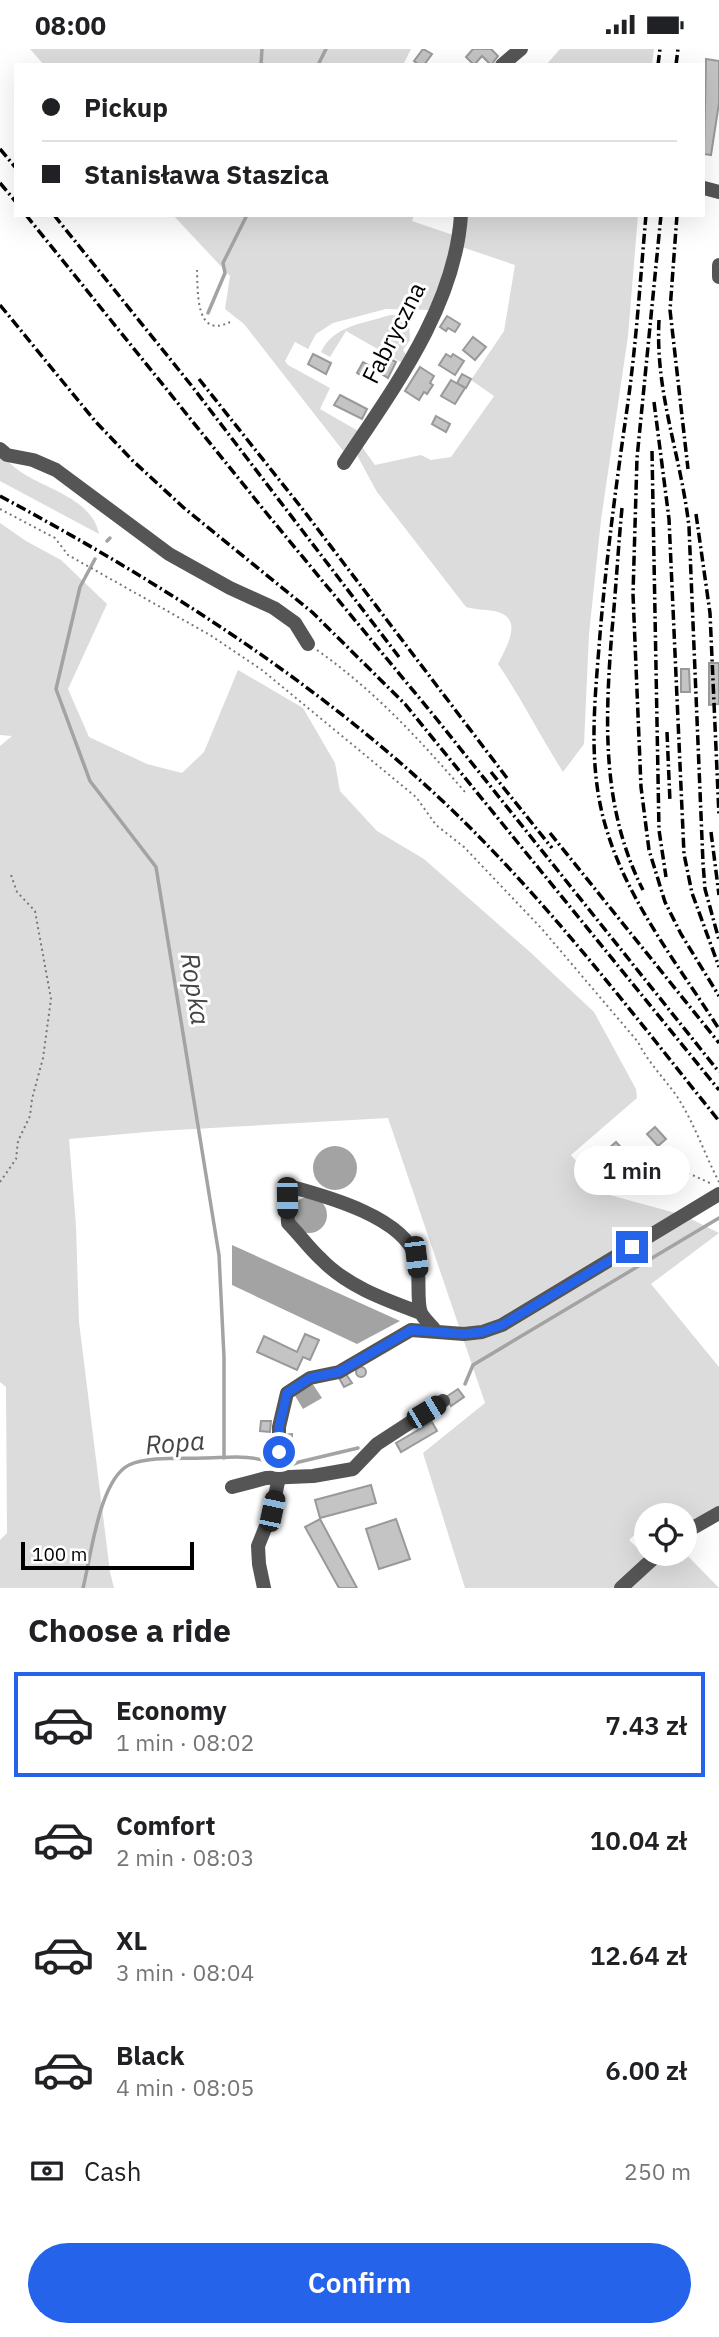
<!DOCTYPE html>
<meta charset="utf-8">
<style>
:root{--surface:#fff;--page:#f6f6f6;--text:#202124;--muted:#757577;--line:#e0e0e0;--accent:#2563eb}
body{margin:0;font-family:"IBM Plex Sans",sans-serif;background:var(--page);color:var(--text);height:100vh;display:flex;flex-direction:column;font-size:26px;white-space:nowrap}
*{box-sizing:border-box;margin:0}
p{font-size:23px;color:var(--muted)}
.icon{flex:none;width:38px;height:38px;fill:none;stroke:currentColor;stroke-width:2;stroke-linecap:round;stroke-linejoin:round}
.map{position:relative;height:1539px;overflow:hidden}
.side{display:flex;flex-direction:column;background:var(--surface);flex:1}
.side>*{flex:none}
.top-card{position:absolute;left:14px;top:14px;width:691px;height:154px;border-radius:0px;box-shadow:0 7px 28px #0002;display:grid;align-content:center;height:154px;padding:0 28px;background:var(--surface)}
.controls{position:absolute;left:634px;top:1454px;display:grid;gap:14px}
.controls a{display:grid;place-items:center;width:63px;height:63px;border-radius:50%;background:var(--surface);box-shadow:0 7px 28px #0002;font-size:35px}
.scale{position:absolute;left:21px;bottom:18px;width:173px;box-sizing:border-box;padding-left:7px;border:4px solid #000;border-top:0;font-size:19px;line-height:24px;white-space:nowrap;color:#000;-webkit-text-stroke:5px #fff;paint-order:stroke}
.end{position:absolute;width:32px;height:32px;margin:-16px;border:9px solid #2563eb;background:#fff;box-shadow:0 0 0 4px #fff}
.from{border-radius:50%}
.bubble{position:absolute;height:49px;border-radius:24px;background:var(--surface);box-shadow:0 7px 28px #0002;font-size:23px;font-weight:600;line-height:49px;text-align:center}
.car{position:absolute;width:21px;height:42px;margin:-21px -10px;border-radius:9px;box-shadow:0 0 5px 2px #0007;background:linear-gradient(#222 24%,#8ab4d8 0 40%,#222 0 76%,#8ab4d8 0 86%,#222 0)}
.top-card b{display:flex;align-items:center;gap:24px;height:66px;font-size:26px}
.top-card b+b{border-top:2px solid var(--line)}
.top-card i{width:18px;height:18px;background:var(--text)}
ul{padding:0;list-style:none}
li{display:flex;align-items:center;gap:21px;height:105px;margin:0 14px 10px;padding:0 14px;border:4px solid transparent;border-radius:0px}
li div{flex:1}
li b{display:block;font-size:26px}
li em{font-style:normal;font-weight:600}
li.selected{border-color:var(--accent)}
li>.icon{width:63px;height:63px;stroke-width:1.5}
h2{padding:0 28px;font-size:32px;line-height:84px}
.pay{display:flex;align-items:center;gap:18px;height:77px;padding:0 28px;font-size:26px}
.pay p{margin-inline-start:auto}
.primary-button{display:flex;gap:14px;margin-top:auto;padding:14px 28px}
.primary-button a{flex:1;height:80px;border-radius:42px;background:var(--accent);color:#fff;font-size:28px;font-weight:600;line-height:80px;text-align:center}
.status{display:flex;justify-content:space-between;align-items:center;height:49px;padding:0 35px;background:var(--surface);direction:ltr}
.status svg{height:19px;fill:currentColor}
.map>svg:first-child{display:block}
.green{fill:#dcdcdc}
.water{fill:#a3a3a3}
.lines{fill:none;stroke-linecap:round;stroke-linejoin:round}
.stream{stroke:#a3a3a3;stroke-width:3.5}
.building{fill:#c4c4c4;stroke:#999;stroke-width:2}
.path{stroke:#777;stroke-width:2;stroke-dasharray:2 3.5;stroke-linecap:butt}
.minor{stroke:#555;stroke-width:14}
.rail{stroke:#000;stroke-width:3.5;stroke-dasharray:10 3.5 2 3.5;stroke-linecap:butt}
.route{stroke:#2563eb;stroke-width:9}
.labels{text-anchor:middle;stroke-width:6;stroke-linejoin:round;paint-order:stroke}
.street-label{font-size:24px;fill:#000;stroke:#fff}
.water-label{font-size:26px;font-style:italic;fill:#444;stroke:#fff}
</style>
<div class="status"><b>08:00</b><svg viewBox="0 0 49 12"><path d="M0 12V9h3v3zM5 12V6h3v6zM10 12V3h3v9zM15 12V0h3v12zM26 1h20v11H26zM47 4h2v5h-2z"/></svg></div>
<div class="map">
<svg width="719" height="1539" viewBox="0 0 719 1539">
<rect width="100%" height="100%" fill="#fff"/>
<g class="green">
<path d="M30,0H411L403,16H44Z"/>
<path d="M560,0H654L652,16H546Z"/>
<path d="M173,166H414L412,172L456,187L431,261L386,260L333,274L316,285L308,300L295,293L285,312L288,316L330,339L320,360L360,383L344,403L244,275L225,260L230,227Z"/>
<path d="M467,166H638L628,287L601,471L589,585L584,695L563,723C540,687 522,650 498,615C507,597 525,568 494,562C484,560 476,561 466,558L377,443L358,408L357,400L360,395L375,416L421,406L431,411L451,408L494,347L471,331L504,282L515,216L459,197Z"/>
<path d="M390,266H402L409,271L410,291L403,301L407,307L404,315L346,282L330,308L321,303C334,276 363,275 390,266Z"/>
<path d="M0,405C7,411 13,418 21,423C48,441 92,450 99,485L0,432Z"/>
<path d="M0,474L26,492L61,511L107,555L68,640L89,688L147,715L182,724L204,703L238,621L303,659L335,714L340,742L377,782L424,810L530,903L594,963L636,1040L637,1049L571,1106L606,1145L683,1166L719,1184L651,1235L719,1318V1459L684,1480V1466H672L664,1458L655,1466H646V1475L629,1491L655,1515L665,1505H684V1503L719,1539H465L423,1404L485,1354L388,1069L158,1082L69,1090L76,1177L79,1273L110,1523L114,1539H0V1491L7,1484L6,1338L0,1333V697L12,687L0,686Z"/>
</g>
<g class="water">
<circle cx="335" cy="1119" r="22"/>
<circle cx="309" cy="1166" r="18"/>
<path d="M232,1196L400,1272L357,1295L232,1236Z"/>
<path d="M312,1334L322,1349L303,1360L294,1345Z"/>
</g>
<g class="lines">
<g class="stream">
<path d="M261,16L262,0"/>
<path d="M318,16L326,0"/>
<path d="M208,264L225,224L223,214L247,166"/>
<path d="M107,492L110,489"/>
<path d="M95,510L80,538L56,640L90,732L156,818L219,1206L224,1308V1409"/>
<path d="M465,1335L473,1316L719,1169"/>
<path d="M285,1418L299,1413L358,1399"/>
<path d="M83,1539C91,1508 99,1431 129,1416C148,1407 184,1410 204,1409C224,1409 255,1404 273,1416"/>
</g>
</g>
<g class="building">
<path d="M423,0L432,5L424,16H419L414,12Z"/>
<path d="M473,0H491L498,7L491,16L482,7L474,16L466,8Z"/>
<path d="M706,10L719,12V54L711,106L704,105Z"/>
<path d="M447,267L460,275L455,283L448,279L446,282L440,278Z"/>
<path d="M473,288L486,298L475,311L463,301Z"/>
<path d="M313,305L331,314L326,325L308,315Z"/>
<path d="M446,305L451,308L453,305L464,312L455,326L439,316Z"/>
<path d="M383,306L396,313L388,329L375,321Z"/>
<path d="M363,313L372,318L365,329L357,324Z"/>
<path d="M420,318L434,327L430,334L433,336L427,345L424,343L419,351L405,342Z"/>
<path d="M462,325L471,330L466,339L457,334Z"/>
<path d="M451,331L465,339L455,355L441,347Z"/>
<path d="M340,346L367,360L362,370L334,356Z"/>
<path d="M436,367L450,375L446,383L432,375Z"/>
<path d="M709,614H719V655L709,656Z"/>
<path d="M681,620H689L690,643H681Z"/>
<path d="M655,1078L666,1090L658,1097L647,1085Z"/>
<path d="M616,1093L628,1106L613,1121L600,1107Z"/>
<path d="M305,1285L319,1291L310,1311L303,1308L297,1321L257,1303L264,1287L297,1303Z"/>
<circle cx="361" cy="1323" r="5"/>
<path d="M346,1325L352,1334L344,1338L339,1329Z"/>
<path d="M458,1340L464,1348L451,1357L446,1348Z"/>
<path d="M261,1372H271L270,1383L260,1382Z"/>
<path d="M432,1373L437,1382L401,1403L396,1394Z"/>
<path d="M292,1385V1399H282V1386Z"/>
<path d="M371,1436L376,1454L320,1469L315,1451Z"/>
<path d="M320,1470L357,1539H339L305,1478Z"/>
<path d="M396,1470L410,1510L379,1520L366,1480Z"/>
</g>
<g class="lines">
<g class="path">
<path d="M197,221C198,242 195,291 230,273"/>
<path d="M0,460L55,489L68,506L210,586L262,621L416,748L436,776L464,798L542,880L638,993C648,1013 663,1028 676,1046C694,1073 704,1104 719,1133"/>
<path d="M317,601C376,643 418,689 465,743"/>
<path d="M638,1101L712,1135"/>
<path d="M0,1133L16,1110L18,1092L30,1067L32,1050L43,1009L51,950L35,862L17,843L11,826"/>
</g>
<g class="minor">
<path d="M502,16L521,0"/>
<path d="M704,139L719,143"/>
<path d="M719,216V228"/>
<path d="M0,400L7,406L33,411L56,421L169,505L230,539L274,559L295,574L308,595"/>
<path d="M344,414C393,340 455,258 461,166"/>
<path d="M421,1264C386,1251 348,1238 321,1210C309,1199 299,1185 288,1174L287,1149L292,1138C329,1148 404,1169 416,1209C421,1224 416,1252 421,1264C424,1270 431,1276 435,1281"/>
<path d="M232,1438L266,1429L313,1427L353,1420L377,1395L443,1352"/>
<path d="M684,1484L719,1464"/>
<path d="M264,1539L259,1515L258,1497L272,1462L279,1428V1378L287,1344L310,1329L339,1323L411,1281L464,1285L482,1283L502,1276L719,1145"/>
<path d="M621,1539L658,1505"/>
</g>
<g class="rail">
<path d="M658,16L660,0"/>
<path d="M676,16L678,0"/>
<path d="M0,100L16,119"/>
<path d="M0,134L16,153"/>
<path d="M26,166L268,466L435,668L719,1023"/>
<path d="M54,166L191,336L399,608"/>
<path d="M646,166C640,233 636,300 626,367C615,444 605,520 599,598C594,660 588,722 607,782C629,854 679,917 719,980"/>
<path d="M661,166L637,409L633,545L641,738L649,801L665,853L681,885L719,947"/>
<path d="M677,166L670,261L688,420"/>
<path d="M0,256L95,372L132,411L184,459L312,563L405,655L719,1041"/>
<path d="M659,271C655,345 681,406 689,478L703,814L705,840L719,891"/>
<path d="M199,330L304,462L507,729"/>
<path d="M654,353L669,470L684,805L692,844L719,918"/>
<path d="M652,402L659,781L666,828"/>
<path d="M0,447C160,533 318,633 450,759C550,855 633,965 719,1072"/>
<path d="M622,459C618,500 616,540 612,581C605,671 601,758 643,841"/>
<path d="M696,465L710,564L719,767"/>
<path d="M667,683L670,753"/>
<path d="M491,723L552,799"/>
<path d="M711,783L719,846"/>
<path d="M550,784L719,994"/>
</g>
</g>
<g class="lines">
<path class="route" d="M279,1403V1378L287,1344L310,1329L339,1323L411,1281L464,1285L482,1283L502,1276L632,1198"/>
</g>
<g class="labels">
<g class="street-label">
<text transform="translate(394 284) rotate(-63)" y="8">Fabryczna</text>
</g>
<g class="water-label">
<text transform="translate(195 940) rotate(81)" y="9">Ropka</text>
<text transform="translate(175 1394) rotate(-5)" y="9">Ropa</text>
</g>
</g>
</svg>
<div class="controls">
<a><svg class="icon" aria-label="locate" viewBox="0 0 24 24"><circle cx="12" cy="12" r="6"/><path d="M12 2v4M12 18v4M2 12h4M18 12h4"/></svg></a>
</div>
<div class="scale">100 m</div>
<i class="end from" style="left:279px;top:1403px"></i>
<i class="end" style="left:632px;top:1198px"></i>
<div class="bubble" style="left:574px;top:1097px;width:116px">1 min</div>
<i class="car" style="left:287px;top:1149px;rotate:179deg"></i>
<i class="car" style="left:416px;top:1208px;rotate:173deg"></i>
<i class="car" style="left:426px;top:1363px;rotate:59deg"></i>
<i class="car" style="left:272px;top:1462px;rotate:12deg"></i>
<div class="top-card">
<b><i class="from"></i>Pickup</b>
<b><i></i>Stanisława Staszica</b>
</div>
</div>
<section class="side">
<h2>Choose a ride</h2>
<ul>
<li class="selected"><svg class="icon" aria-label="car" viewBox="0 0 24 24"><path d="M5 17H2v-5l4-1 3-4h7l3 4 3 1v5h-3M9 17h6M6 11h13"/><circle cx="7" cy="17" r="2"/><circle cx="17" cy="17" r="2"/></svg><div><b>Economy</b><p>1 min · 08:02</p></div><em>7.43 zł</em></li>
<li><svg class="icon" aria-label="car" viewBox="0 0 24 24"><path d="M5 17H2v-5l4-1 3-4h7l3 4 3 1v5h-3M9 17h6M6 11h13"/><circle cx="7" cy="17" r="2"/><circle cx="17" cy="17" r="2"/></svg><div><b>Comfort</b><p>2 min · 08:03</p></div><em>10.04 zł</em></li>
<li><svg class="icon" aria-label="car" viewBox="0 0 24 24"><path d="M5 17H2v-5l4-1 3-4h7l3 4 3 1v5h-3M9 17h6M6 11h13"/><circle cx="7" cy="17" r="2"/><circle cx="17" cy="17" r="2"/></svg><div><b>XL</b><p>3 min · 08:04</p></div><em>12.64 zł</em></li>
<li><svg class="icon" aria-label="car" viewBox="0 0 24 24"><path d="M5 17H2v-5l4-1 3-4h7l3 4 3 1v5h-3M9 17h6M6 11h13"/><circle cx="7" cy="17" r="2"/><circle cx="17" cy="17" r="2"/></svg><div><b>Black</b><p>4 min · 08:05</p></div><em>6.00 zł</em></li>
</ul>
<div class="pay"><svg class="icon" aria-label="cash" viewBox="0 0 24 24"><path d="M3 7h18v10H3z"/><circle cx="12" cy="12" r="2"/></svg>Cash<p>250 m</p></div>
<div class="primary-button"><a>Confirm</a></div>
</section>
